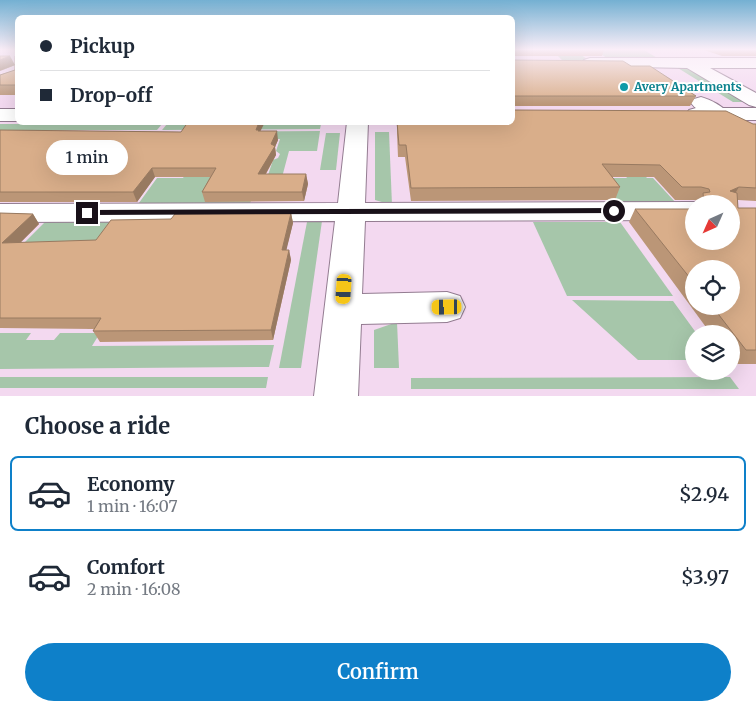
<!DOCTYPE html>
<meta charset="utf-8">
<style>
:root{--surface:#fff;--page:#f2f2f3;--text:#1f2937;--muted:#747a83;--line:#e0e1e3;--accent:#0e80c9}
body{margin:0;font-family:Merriweather,serif;background:var(--page);color:var(--text);height:100vh;display:flex;flex-direction:column;font-size:19px;white-space:nowrap}
*{box-sizing:border-box;margin:0}
p{font-size:16px;color:var(--muted)}
.icon{flex:none;width:28px;height:28px;fill:none;stroke:currentColor;stroke-width:2;stroke-linecap:round;stroke-linejoin:round}
.map{position:relative;height:396px;overflow:hidden}
.panel{display:flex;flex-direction:column;background:var(--surface);flex:1}
.panel>*{flex:none}
.top-card{position:absolute;left:15px;top:15px;width:500px;height:110px;border-radius:8px;box-shadow:0 5px 20px #0002;display:grid;align-content:center;height:110px;padding:0 25px;background:var(--surface)}
.needle{width:32px;rotate:225deg}
.tools{position:absolute;left:685px;top:195px;display:grid;gap:10px}
.tools a{display:grid;place-items:center;width:55px;height:55px;border-radius:50%;background:var(--surface);box-shadow:0 5px 20px #0002;font-size:25px}
.end{position:absolute;width:22px;height:22px;margin:-11px;border:6px solid #191119;background:#fff;box-shadow:0 0 0 2px #fff}
.from{border-radius:50%}
.bubble{position:absolute;height:35px;border-radius:18px;background:var(--surface);box-shadow:0 5px 20px #0002;font-size:16px;font-weight:600;line-height:35px;text-align:center}
.car{position:absolute;width:15px;height:30px;margin:-15px -8px;border-radius:6px;box-shadow:0 0 4px 1px #0007;background:linear-gradient(#f5c518 24%,#345 0 40%,#f5c518 0 76%,#345 0 86%,#f5c518 0)}
.top-card b{display:flex;align-items:center;gap:18px;height:48px;font-size:19px}
.top-card b+b{border-top:1px solid var(--line)}
.top-card i{width:12px;height:12px;background:var(--text)}
ul{padding:0;list-style:none}
li{display:flex;align-items:center;gap:15px;height:75px;margin:0 10px 8px;padding:0 15px;border:2px solid transparent;border-radius:8px}
li div{flex:1}
li b{display:block;font-size:19px}
li em{font-style:normal;font-weight:600}
li.current{border-color:var(--accent)}
li>.icon{width:45px;height:45px;stroke-width:1.5}
h2{padding:0 25px;font-size:22px;line-height:60px}
.action{display:flex;gap:10px;margin-top:auto;padding:10px 25px}
.action a{flex:1;height:58px;border-radius:30px;background:var(--accent);color:#fff;font-size:20px;font-weight:600;line-height:58px;text-align:center}
.map>svg:first-child{display:block}
.green{fill:#a6c6aa}
.lines{fill:none;stroke-linecap:round;stroke-linejoin:round}
.minor-casing{stroke:#937c91;stroke-width:2}
.major-casing{stroke:#937c91;stroke-width:2}
.minor{fill:#fff;fill-rule:evenodd}
.major{fill:#fff;fill-rule:evenodd}
.wall{fill:#bb9677;fill-rule:evenodd}
.shaded-wall{fill:#987a61}
.building{fill:#d9ae8a;stroke:#987a61}
.route{fill:#191119}
.culture-dot{fill:#0f9aa8;stroke:#fff;stroke-width:2}
.labels{text-anchor:middle;stroke-width:4;stroke-linejoin:round;paint-order:stroke}
.far-culture-label{font-size:12px;font-weight:bold;fill:#0d838f;stroke:#fff;text-anchor:start}
</style>
<div class="map">
<svg width="756" height="396" viewBox="0 0 756 396">
<rect width="100%" height="100%" fill="#f3d9f0"/>
<g class="green">
<path d="M552,50H644L664,62L611,61L598,52L579,53L588,60H562Z"/>
<path d="M673,65H683L745,102H733Z"/>
<path d="M0,124H162L157,130H0Z"/>
<path d="M167,124H321L320,129L162,130Z"/>
<path d="M320,131L317,151H289L281,181H266L273,160L278,158L280,154L276,151L280,139H262L260,178L249,206L136,207L157,178H183L213,132Z"/>
<path d="M375,132H389L392,205L375,200Z"/>
<path d="M326,133H340L336,170H320Z"/>
<path d="M614,141L647,178H653L676,203H618L601,178H627L618,166Z"/>
<path d="M48,219L175,220L102,329H87L108,297L20,247Z"/>
<path d="M322,221L301,368H279L307,222Z"/>
<path d="M533,222H620L673,296H567Z"/>
<path d="M572,300L673,301L697,334H694V360H638Z"/>
<path d="M397,322L399,368H374V330Z"/>
<path d="M0,333H31L26,340H54L60,333H100L92,346L274,345L269,367L0,369Z"/>
<path d="M0,377H268L266,388H0Z"/>
<path d="M730,377L739,389H411V378Z"/>
</g>
<g class="lines">
<defs>
<g id="minor">
<path d="M590,58H756V68H710L756,93V107L749,105L687,68L584,66L582,63L584,60Z"/>
<path d="M701,97C711,100 723,106 729,114L726,118C714,121 699,113 691,103L694,99Z"/>
<path d="M347,122H368L365,203L694,202L701,204H694V220L365,221L362,294L447,292L460,296L465,307L460,318L447,322L361,324L358,396H314L335,221L0,222V204L338,203Z"/>
</g>
<g id="major">
<path d="M696,108H756V120H696L689,118L686,114L689,110Z"/>
<rect x="0" y="109" width="18" height="12"/>
</g>
</defs>
<use href="#minor" class="minor-casing"/>
<use href="#major" class="major-casing"/>
<use href="#minor" class="minor"/>
<use href="#major" class="major"/>
</g>
<g class="wall">
<path d="M512,50H604L602,56H512Z"/>
<path d="M704,50H756V56H722Z"/>
<path d="M18,56V95H0V75L15,70V65L0,71L15,64Z"/>
<path d="M512,60L631,66L696,96L690,106H513V110L756,124V201L738,200V208H756V364H733L731,361V334H711L629,222L635,209L694,241L731,204H697L698,201L694,200H675L654,177H612L620,187L615,200L411,201L405,157H398L397,133V122H512ZM694,269L731,306H694Z"/>
<path d="M0,130L181,132L260,131L278,140L275,147L276,155L266,174H306L308,184L304,201L205,202L202,192L210,177H155L137,202H0Z"/>
<path d="M0,213L33,214L39,224L20,243L96,240L171,219L291,213L293,223L286,250H289L291,260L273,340L100,342L93,331L94,329L0,328Z"/>
</g>
<g class="shaded-wall">
<path d="M10,56L15,65L0,71V60Z"/>
<path d="M259,122H265L259,134L256,130Z"/>
<path d="M277,131L278,140L275,147L276,155L260,184L258,174L271,144Z"/>
<path d="M152,168L155,177L137,202L133,192Z"/>
<path d="M306,174L308,184L304,201L302,192Z"/>
<path d="M739,187L731,200L730,191Z"/>
<path d="M291,213L293,223L284,260L282,250Z"/>
<path d="M33,214L39,224L10,253L2,243Z"/>
<path d="M289,250L291,260L273,340L271,330Z"/>
</g>
<g class="building">
<path d="M0,56H10L0,60Z"/>
<path d="M15,56H18V85H0V75L15,70Z"/>
<path d="M512,60L623,61L631,66H650L696,96H514L512,97Z"/>
<path d="M512,101L513,110L726,111L753,124H756V188L739,187L730,191L737,193L738,208H756V350H746L712,306H731V269H694V283L635,209H694V241H731V204H704L703,193L710,192L709,189L701,187H682L660,165L602,164L620,187L411,188L406,145H399L397,122H512Z"/>
<path d="M188,122H259L256,130H259L258,131H277L271,144L275,146L258,174H306L302,192H202L216,168H152L133,192H0V130L181,132Z"/>
<path d="M0,213L33,214L2,243L96,240L111,220L171,219L175,214L291,213L282,250H289L271,330L93,331L101,318H0Z"/>
</g>
<linearGradient id="sky" x2="0" y2="1"><stop stop-color="#74b0d2"/><stop offset="0.47" stop-color="#faeef8"/><stop offset="1" stop-color="#faeef8" stop-opacity="0"/></linearGradient>
<rect width="756" height="105" fill="url(#sky)"/>
<path class="route" d="M614,208L619,211L617,213L87,215L83,213L87,210Z"/>
<circle class="culture-dot" cx="624" cy="87" r="5"/>
<g class="labels">
<g class="far-culture-label">
<text x="634" y="91">Avery Apartments</text>
</g>
</g>
</svg>
<div class="tools">
<a><svg class="needle" viewBox="-14 -14 28 28"><path d="M0-13l5 13h-10z" fill="#e53935"/><path d="M0 13l5-13h-10z" fill="#747a83"/></svg></a>
<a><svg class="icon" aria-label="locate" viewBox="0 0 24 24"><circle cx="12" cy="12" r="6"/><path d="M12 2v4M12 18v4M2 12h4M18 12h4"/></svg></a>
<a><svg class="icon" aria-label="layers" viewBox="0 0 24 24"><path d="M12 4l9 5-9 5-9-5zM3 14l9 5 9-5"/></svg></a>
</div>
<i class="end from" style="left:614px;top:211px"></i>
<i class="end" style="left:87px;top:213px"></i>
<div class="bubble" style="left:46px;top:140px;width:82px">1 min</div>
<i class="car" style="left:344px;top:289px;rotate:184deg"></i>
<i class="car" style="left:447px;top:307px;rotate:269deg"></i>
<div class="top-card">
<b><i class="from"></i>Pickup</b>
<b><i></i>Drop-off</b>
</div>
</div>
<section class="panel">
<h2>Choose a ride</h2>
<ul>
<li class="current"><svg class="icon" aria-label="car" viewBox="0 0 24 24"><path d="M5 17H2v-5l4-1 3-4h7l3 4 3 1v5h-3M9 17h6M6 11h13"/><circle cx="7" cy="17" r="2"/><circle cx="17" cy="17" r="2"/></svg><div><b>Economy</b><p>1 min · 16:07</p></div><em>$2.94</em></li>
<li><svg class="icon" aria-label="car" viewBox="0 0 24 24"><path d="M5 17H2v-5l4-1 3-4h7l3 4 3 1v5h-3M9 17h6M6 11h13"/><circle cx="7" cy="17" r="2"/><circle cx="17" cy="17" r="2"/></svg><div><b>Comfort</b><p>2 min · 16:08</p></div><em>$3.97</em></li>
</ul>
<div class="action"><a>Confirm</a></div>
</section>
